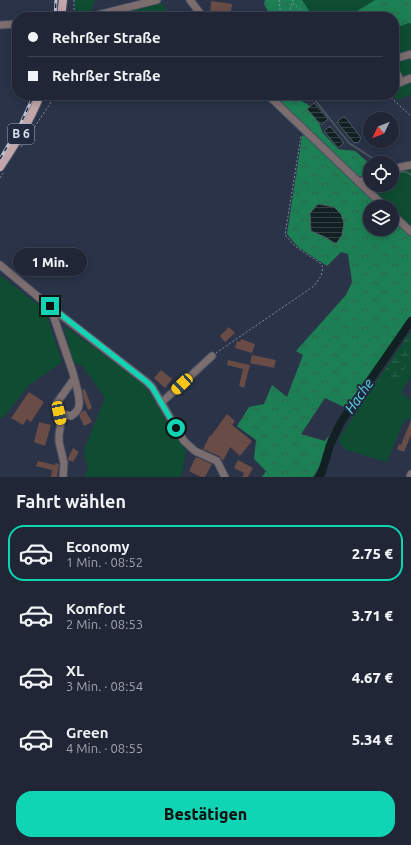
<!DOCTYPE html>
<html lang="de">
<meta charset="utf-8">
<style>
:root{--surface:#202636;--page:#2d3242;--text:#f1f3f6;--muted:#a2a5ad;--line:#3d4351;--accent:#0fd5b4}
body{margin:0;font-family:Ubuntu,sans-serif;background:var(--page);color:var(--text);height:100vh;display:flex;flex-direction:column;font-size:15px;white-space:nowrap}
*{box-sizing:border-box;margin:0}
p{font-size:13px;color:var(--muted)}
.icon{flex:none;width:22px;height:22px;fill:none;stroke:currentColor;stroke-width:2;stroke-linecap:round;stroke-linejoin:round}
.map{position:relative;height:477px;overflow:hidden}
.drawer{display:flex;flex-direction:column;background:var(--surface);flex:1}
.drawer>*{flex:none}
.banner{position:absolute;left:12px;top:12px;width:387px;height:88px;border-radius:16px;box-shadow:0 2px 10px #0003,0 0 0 1px var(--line);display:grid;align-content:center;height:88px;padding:0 16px;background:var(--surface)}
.needle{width:26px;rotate:227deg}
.tools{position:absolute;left:363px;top:112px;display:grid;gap:8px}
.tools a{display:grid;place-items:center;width:36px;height:36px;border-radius:50%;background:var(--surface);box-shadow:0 2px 10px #0003,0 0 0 1px var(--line);font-size:20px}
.end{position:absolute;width:18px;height:18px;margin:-9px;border:5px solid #0fd5b4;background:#111;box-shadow:0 0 0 2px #111}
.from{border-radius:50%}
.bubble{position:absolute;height:28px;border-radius:14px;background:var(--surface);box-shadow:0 2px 10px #0003,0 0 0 1px var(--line);font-size:13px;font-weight:800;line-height:28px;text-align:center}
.car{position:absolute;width:12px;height:24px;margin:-12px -6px;border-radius:5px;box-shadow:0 0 3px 1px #0007;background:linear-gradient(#f5c518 24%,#345 0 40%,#f5c518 0 76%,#345 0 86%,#f5c518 0)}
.banner b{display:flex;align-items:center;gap:14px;height:38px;font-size:15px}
.banner b+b{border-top:1px solid var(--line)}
.banner i{width:10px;height:10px;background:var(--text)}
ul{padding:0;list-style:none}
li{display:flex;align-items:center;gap:12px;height:56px;margin:0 8px 6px;padding:0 8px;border:2px solid transparent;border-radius:16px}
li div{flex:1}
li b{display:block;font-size:15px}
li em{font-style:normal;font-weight:800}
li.current{border-color:var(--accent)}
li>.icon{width:36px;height:36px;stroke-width:1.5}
h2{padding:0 16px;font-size:18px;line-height:48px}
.button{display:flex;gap:8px;margin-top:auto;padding:8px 16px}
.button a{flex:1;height:46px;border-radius:16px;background:var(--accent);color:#111;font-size:16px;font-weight:800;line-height:46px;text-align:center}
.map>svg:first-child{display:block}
.green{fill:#0e4d31}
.forest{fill:url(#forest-crowns)}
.wetland{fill:url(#wetland-marsh)}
.water{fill:url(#water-rules);stroke:#4d5a60}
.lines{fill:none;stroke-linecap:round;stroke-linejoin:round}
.stream{stroke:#4d5a60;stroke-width:1.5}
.river{stroke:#112123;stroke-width:8}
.building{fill:#694c46}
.minor-casing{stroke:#464f63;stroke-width:9}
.major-casing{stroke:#464f63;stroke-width:10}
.path{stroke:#868d9f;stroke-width:1;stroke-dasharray:2 2;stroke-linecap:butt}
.minor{stroke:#7c6d6f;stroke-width:7}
.major{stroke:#c3a6a9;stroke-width:8}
.rail-casing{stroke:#bcc2d2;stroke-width:3}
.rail{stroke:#21293e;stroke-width:1.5;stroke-dasharray:4.5;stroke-linecap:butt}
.route{stroke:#0fd5b4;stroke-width:5}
.labels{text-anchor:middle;stroke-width:4;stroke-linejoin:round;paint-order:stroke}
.shield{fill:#21293e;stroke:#a2a9b9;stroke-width:1}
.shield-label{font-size:12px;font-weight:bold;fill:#dae0ee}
.water-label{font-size:14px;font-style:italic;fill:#59dbeb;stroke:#21293e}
</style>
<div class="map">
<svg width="411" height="477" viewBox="0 0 411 477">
<defs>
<pattern id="forest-crowns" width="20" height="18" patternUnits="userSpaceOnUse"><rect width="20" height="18" fill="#1c8054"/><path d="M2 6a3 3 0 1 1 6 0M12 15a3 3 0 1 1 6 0" fill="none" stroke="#2d654e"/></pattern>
<pattern id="wetland-marsh" width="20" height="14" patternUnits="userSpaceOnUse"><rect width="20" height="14" fill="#0e4d31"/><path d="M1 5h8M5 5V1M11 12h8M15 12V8" fill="none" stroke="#30664f"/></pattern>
<pattern id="water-rules" width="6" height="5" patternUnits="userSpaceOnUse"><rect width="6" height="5" fill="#112123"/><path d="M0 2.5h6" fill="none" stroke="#334143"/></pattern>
</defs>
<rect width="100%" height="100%" fill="#2a3348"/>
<g class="green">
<path d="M75,0H95L91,14L75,17Z"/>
<path d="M302,0H375L357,11L343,17H317L310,12Z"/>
<path d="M161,3L173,17H104Z"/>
<path d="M409,23L411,24V95L397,100L393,95H394V28Z"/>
<path d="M411,167V226L369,185L370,184V185H392V172Z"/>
<path d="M0,275L45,310L62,362L28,386L2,419L0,417Z"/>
<path d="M64,326L144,384L186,451L182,474L180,477H84L88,470L84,450L105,398L82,365L73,363Z"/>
<path d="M411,359V376L401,393L411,400V418L407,419L403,423L387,462L346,450L339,443V438L381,375L394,384Z"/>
</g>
<g class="forest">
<path d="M265,0H302L310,12V17H266L269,13L264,4Z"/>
<path d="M375,0H411V24L409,23L394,28V17H343L357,11Z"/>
<path d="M271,95H291L312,107L323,133L338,149L355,151L370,164V175L365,177L357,176Z"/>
<path d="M305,134L382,207H370V229H392V216L411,236V317L407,322L348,409L325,398L301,434L325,441L329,435C325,450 322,465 313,477H262L266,471L254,459L256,440L237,426L249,407L264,404L272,385L287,397L303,355L296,351L346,295L352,282L348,254L341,252L327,266L298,247L287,234L302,136Z"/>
</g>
<path class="wetland" d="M411,331V359L394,384L381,375Z"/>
<g class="water">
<path d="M314,103L328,119L321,125L307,109Z"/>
<path d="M345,117L361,138L359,142L354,143L337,122L341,118Z"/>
<path d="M330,126L344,143L338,148L324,131Z"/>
<path d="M318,204L334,207L341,214L344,223L342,235L336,244L325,237L311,231L310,213Z"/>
</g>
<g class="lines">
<g class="stream">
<path d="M311,95L349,143L380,163"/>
<path d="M392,175C399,173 405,169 411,175"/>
</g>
<path class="river" d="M319,477L322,472L330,445L341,422L411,321"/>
</g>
<g class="building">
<path d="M211,1L232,4L231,12L222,11L221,17H210Z"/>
<path d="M229,327L235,333L225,342L220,336Z"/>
<path d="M241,339L255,344L252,353L235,348L237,341L240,342Z"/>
<path d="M252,355L276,360L274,368L250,363Z"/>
<path d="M228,360L250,365L244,388L239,386L243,369L227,365Z"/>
<path d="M161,370L172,379L165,388L154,378Z"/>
<path d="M85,389L92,408L88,410L84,399L82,390Z"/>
<path d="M29,392L44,402L31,422L27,419L23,425L11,418Z"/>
<path d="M85,410L92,422L84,426L79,415L83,411Z"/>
<path d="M227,414L235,421L232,425L252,441L240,456L230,447L223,461L219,456L203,449L210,435L211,436Z"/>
<path d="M411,420V435L404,452L397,449L399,444L401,445Z"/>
<path d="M39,422L51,425L45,446L34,442Z"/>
<path d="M73,448L79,452L73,462L68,460V458Z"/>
<path d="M196,457L212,464L205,477H201L189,471Z"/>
<path d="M238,460L253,468L248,477H242L244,473L234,468Z"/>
<path d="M38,461L55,465V463L59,464L57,477H51L52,470L36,466Z"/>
</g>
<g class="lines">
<defs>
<g id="minor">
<path d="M190,0L203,17"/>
<path d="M89,17L157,0"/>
<path d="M0,25L17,24"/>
<path d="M394,59L411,54"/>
<path d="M394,68L401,82"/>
<path d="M394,85L411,78"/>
<path d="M268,95L385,207"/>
<path d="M392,169L411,165"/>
<path d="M359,182L370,178"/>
<path d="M392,214L411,232"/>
<path d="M0,265L49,306L147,382L152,387L184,441L195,451L217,461L225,477"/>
<path d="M50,306L73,373C75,382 82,401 78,409C77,411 74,414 71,416L59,413L56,404L74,379"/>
<path d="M161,403L212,356"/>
<path d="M59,413L61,422L59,435V442L64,463L63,477"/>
<path d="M410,477L411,474"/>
</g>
<g id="major">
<path d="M61,17L63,0"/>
<path d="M0,167C15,144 30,121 40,95"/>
</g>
</defs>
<use href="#minor" class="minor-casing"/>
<use href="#major" class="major-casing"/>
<g class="path">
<path d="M74,0V17"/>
<path d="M279,0L281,17"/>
<path d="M293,3L308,17"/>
<path d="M288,17L293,0"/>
<path d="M388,95L411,116"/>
<path d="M21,147L56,95"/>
<path d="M0,178L3,173"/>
<path d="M216,353L314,286L321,276L323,267L319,262L296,247L285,235L301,136"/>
</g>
<use href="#minor" class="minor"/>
<use href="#major" class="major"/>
<defs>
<g id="rail">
<path d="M55,17L56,0"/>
<path d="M0,159L21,123L34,95"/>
</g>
</defs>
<use href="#rail" class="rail-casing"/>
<use href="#rail" class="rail"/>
</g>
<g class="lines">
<path class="route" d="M50,306L147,382L152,387L176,428"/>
</g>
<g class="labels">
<rect class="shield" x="8" y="124" width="26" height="20" rx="3"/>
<g class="shield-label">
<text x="21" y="138">B 6</text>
</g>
<g class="water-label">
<text transform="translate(359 396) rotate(-55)" y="5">Hache</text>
</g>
</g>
</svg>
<div class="tools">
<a><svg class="needle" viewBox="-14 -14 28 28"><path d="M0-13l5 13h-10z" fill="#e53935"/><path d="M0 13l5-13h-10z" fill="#a2a5ad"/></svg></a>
<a><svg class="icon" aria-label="locate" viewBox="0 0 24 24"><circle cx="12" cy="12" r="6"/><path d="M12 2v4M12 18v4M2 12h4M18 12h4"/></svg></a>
<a><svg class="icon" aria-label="layers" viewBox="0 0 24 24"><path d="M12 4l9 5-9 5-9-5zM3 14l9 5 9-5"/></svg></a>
</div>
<i class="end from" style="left:176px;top:428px"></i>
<i class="end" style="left:50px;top:306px"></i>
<div class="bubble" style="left:13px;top:248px;width:74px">1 Min.</div>
<i class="car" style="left:182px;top:384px;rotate:227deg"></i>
<i class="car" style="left:59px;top:413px;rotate:168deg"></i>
<div class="banner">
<b><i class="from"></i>Rehrßer Straße</b>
<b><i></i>Rehrßer Straße</b>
</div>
</div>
<section class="drawer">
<h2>Fahrt wählen</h2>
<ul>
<li class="current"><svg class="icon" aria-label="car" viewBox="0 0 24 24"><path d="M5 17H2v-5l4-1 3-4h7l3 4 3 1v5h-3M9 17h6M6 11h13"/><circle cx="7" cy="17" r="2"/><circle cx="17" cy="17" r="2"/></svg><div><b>Economy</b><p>1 Min. · 08:52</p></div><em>2.75 €</em></li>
<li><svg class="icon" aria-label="car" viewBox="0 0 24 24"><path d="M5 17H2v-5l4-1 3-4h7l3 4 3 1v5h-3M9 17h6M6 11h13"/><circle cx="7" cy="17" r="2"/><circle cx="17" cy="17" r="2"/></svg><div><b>Komfort</b><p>2 Min. · 08:53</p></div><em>3.71 €</em></li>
<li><svg class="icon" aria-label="car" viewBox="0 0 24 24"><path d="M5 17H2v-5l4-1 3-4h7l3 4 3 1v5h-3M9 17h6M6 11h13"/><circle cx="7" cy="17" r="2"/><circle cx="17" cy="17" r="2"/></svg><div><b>XL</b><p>3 Min. · 08:54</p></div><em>4.67 €</em></li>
<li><svg class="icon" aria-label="car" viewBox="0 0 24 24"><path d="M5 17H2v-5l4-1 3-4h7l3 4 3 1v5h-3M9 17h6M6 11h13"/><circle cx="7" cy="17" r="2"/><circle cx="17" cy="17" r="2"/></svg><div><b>Green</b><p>4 Min. · 08:55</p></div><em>5.34 €</em></li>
</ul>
<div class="button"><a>Bestätigen</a></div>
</section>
